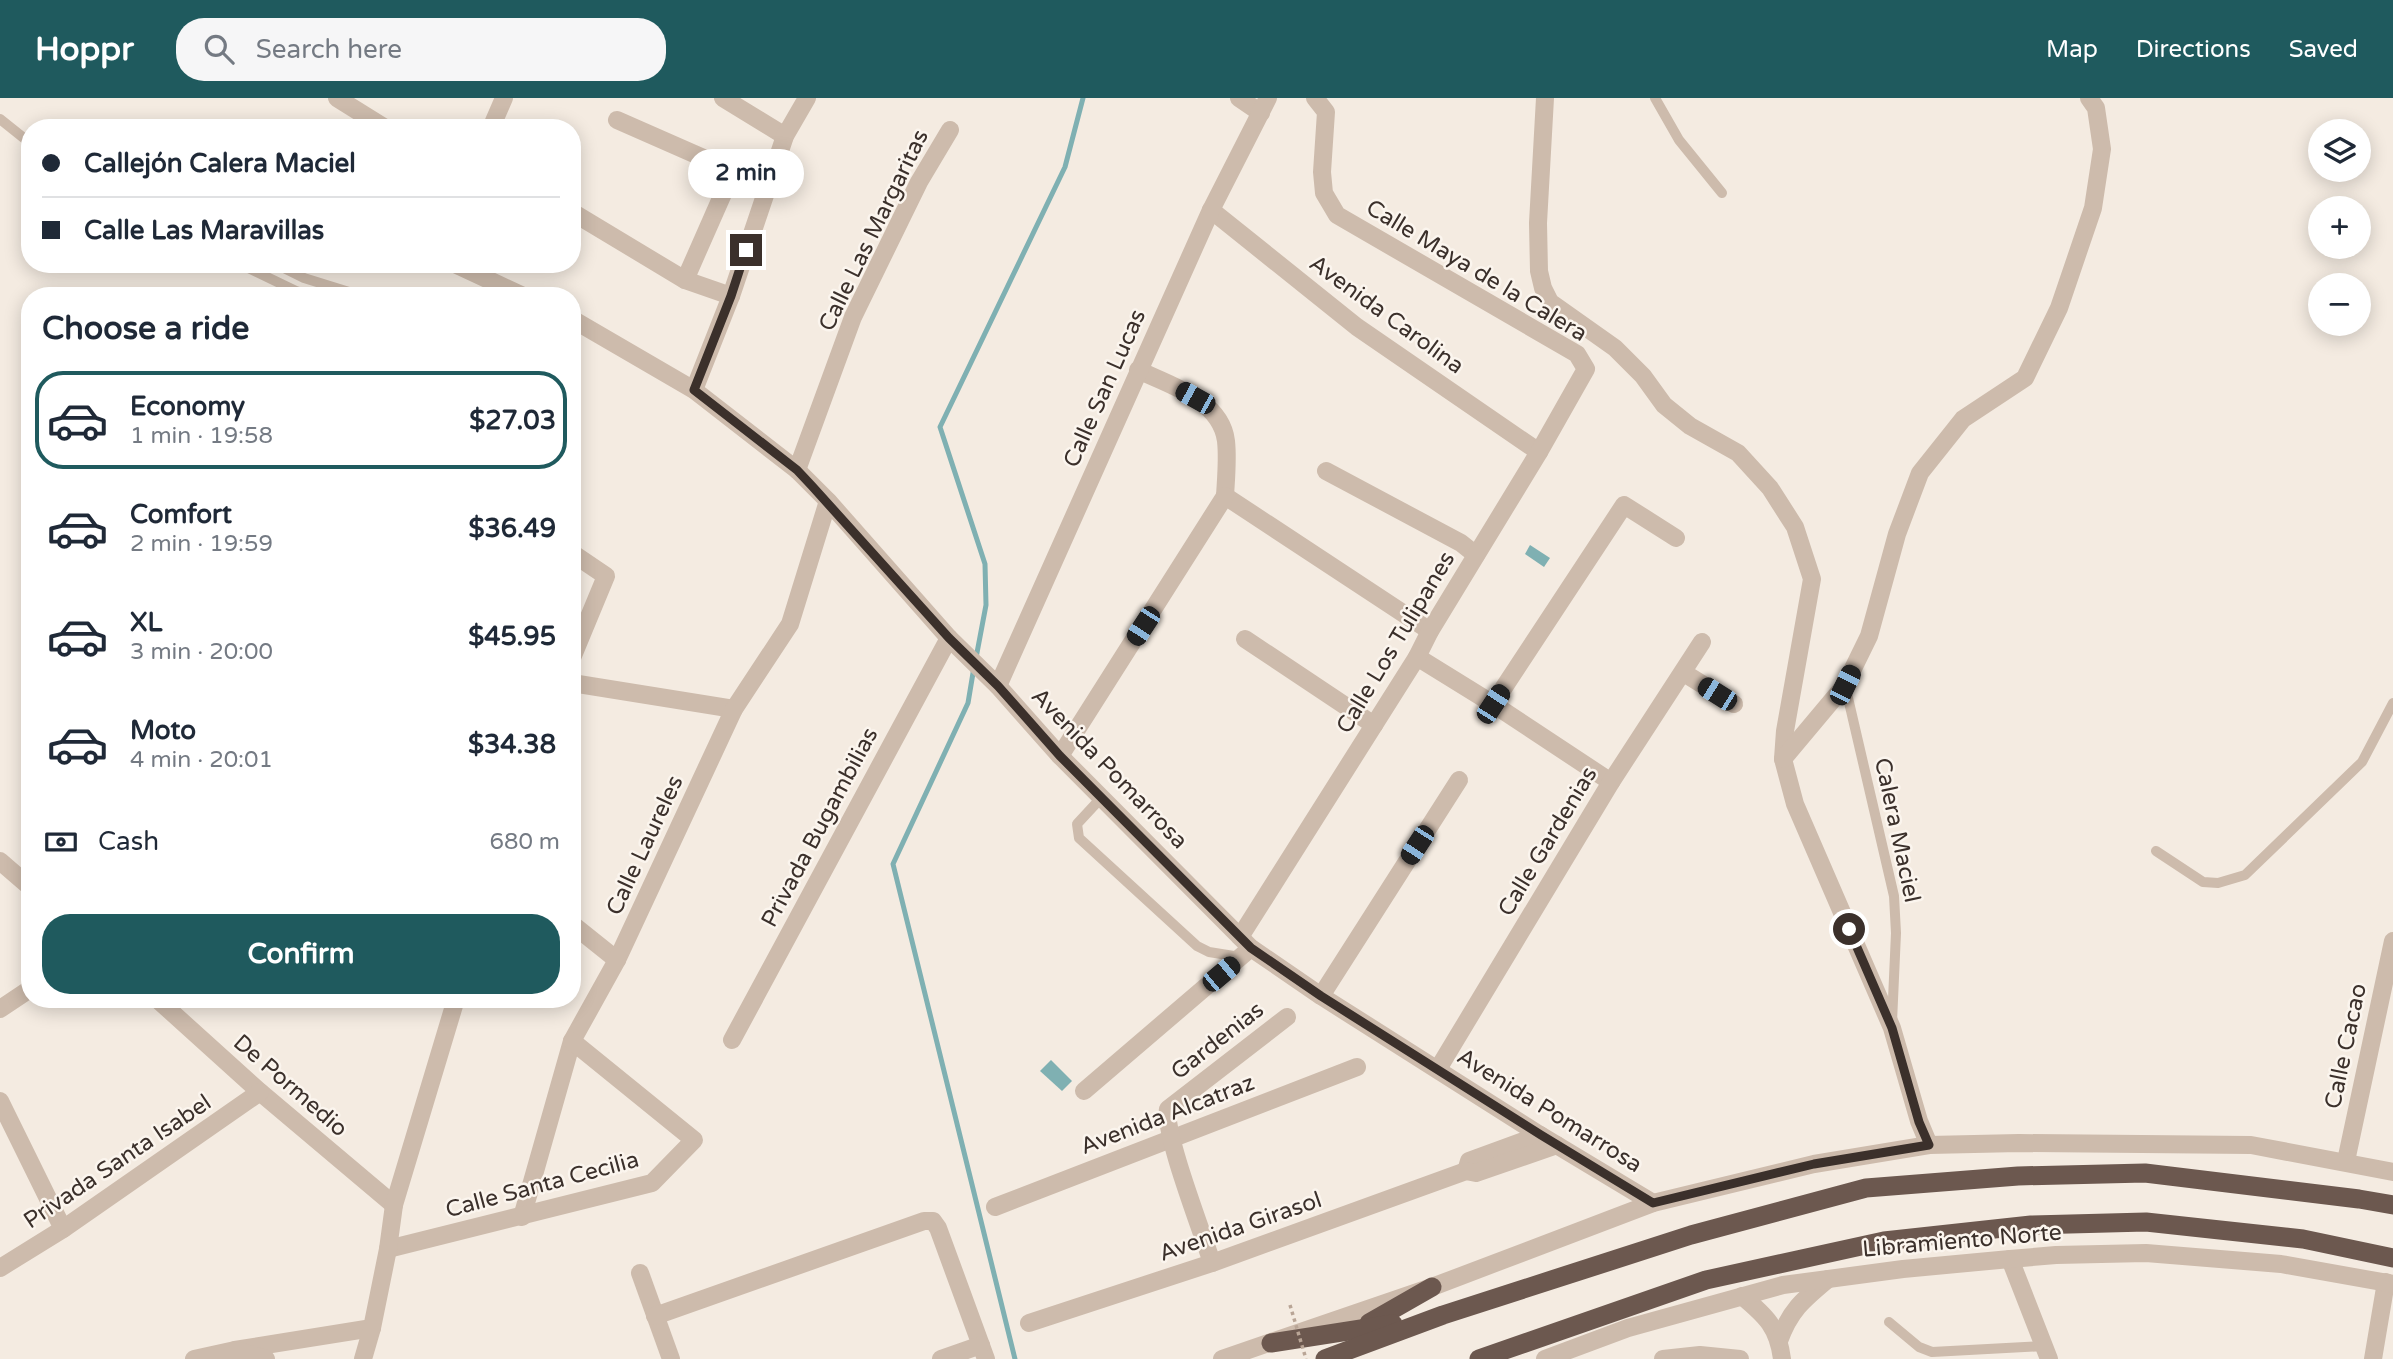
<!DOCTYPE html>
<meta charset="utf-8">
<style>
:root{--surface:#fff;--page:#f6f6f7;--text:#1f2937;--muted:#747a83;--line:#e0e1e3;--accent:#1f5a5e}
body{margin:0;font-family:"Varela Round",sans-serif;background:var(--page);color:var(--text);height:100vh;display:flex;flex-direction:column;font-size:26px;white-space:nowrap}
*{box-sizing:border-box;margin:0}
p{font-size:23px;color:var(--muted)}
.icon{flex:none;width:38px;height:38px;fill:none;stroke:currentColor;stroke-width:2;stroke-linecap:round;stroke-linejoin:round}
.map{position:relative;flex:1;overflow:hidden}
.sheet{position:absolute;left:21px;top:189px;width:560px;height:721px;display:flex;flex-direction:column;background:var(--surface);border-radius:28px;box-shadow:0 4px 18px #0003}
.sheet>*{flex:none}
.top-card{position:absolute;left:21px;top:21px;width:560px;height:154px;border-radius:28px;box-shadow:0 4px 18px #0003;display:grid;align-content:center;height:154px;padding:0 21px;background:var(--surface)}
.tools{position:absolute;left:2308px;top:21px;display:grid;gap:14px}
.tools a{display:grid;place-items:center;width:63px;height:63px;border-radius:50%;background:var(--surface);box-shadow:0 4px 18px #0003;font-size:35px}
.end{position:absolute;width:32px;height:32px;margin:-16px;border:9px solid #3b302b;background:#fff;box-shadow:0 0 0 4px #fff}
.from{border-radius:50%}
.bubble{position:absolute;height:49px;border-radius:24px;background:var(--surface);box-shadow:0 4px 18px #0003;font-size:23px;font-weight:700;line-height:49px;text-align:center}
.car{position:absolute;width:21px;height:42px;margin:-21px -10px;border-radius:9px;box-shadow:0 0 5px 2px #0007;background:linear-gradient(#222 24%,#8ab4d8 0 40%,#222 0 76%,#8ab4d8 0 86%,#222 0)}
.top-card b{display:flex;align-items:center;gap:24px;height:66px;font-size:26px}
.top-card b+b{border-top:2px solid var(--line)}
.top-card i{width:18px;height:18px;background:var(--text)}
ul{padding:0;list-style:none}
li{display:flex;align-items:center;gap:21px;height:98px;margin:0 14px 10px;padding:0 7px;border:4px solid transparent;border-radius:28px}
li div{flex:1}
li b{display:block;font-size:26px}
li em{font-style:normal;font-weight:700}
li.current{border-color:var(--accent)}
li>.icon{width:63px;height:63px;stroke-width:1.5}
h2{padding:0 21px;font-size:32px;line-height:84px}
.pay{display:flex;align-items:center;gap:18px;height:77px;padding:0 21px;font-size:26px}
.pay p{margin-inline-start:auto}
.primary-button{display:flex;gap:14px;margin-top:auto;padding:14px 21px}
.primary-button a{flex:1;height:80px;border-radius:28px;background:var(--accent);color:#fff;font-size:28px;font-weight:700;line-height:80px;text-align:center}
header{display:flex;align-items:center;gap:42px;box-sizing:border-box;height:98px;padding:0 35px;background:var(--accent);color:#fff}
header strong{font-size:33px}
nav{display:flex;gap:38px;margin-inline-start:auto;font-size:24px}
.search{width:490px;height:63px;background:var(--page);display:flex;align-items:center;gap:18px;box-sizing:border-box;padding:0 24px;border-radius:28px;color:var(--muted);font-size:26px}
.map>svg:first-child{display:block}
.water{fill:#7fb0b2}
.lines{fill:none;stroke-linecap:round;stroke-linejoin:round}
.stream{stroke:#7fb0b2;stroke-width:5}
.service{stroke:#cdbbac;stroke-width:10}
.minor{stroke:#cdbbac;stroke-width:18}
.tertiary{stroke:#cdbbac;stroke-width:18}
.trunk{stroke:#6c584f;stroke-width:19}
.path-bridge{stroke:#b9a596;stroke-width:3.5;stroke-dasharray:3.5 3.5;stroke-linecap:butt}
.route{stroke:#3b302b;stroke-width:9}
.labels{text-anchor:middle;stroke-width:5;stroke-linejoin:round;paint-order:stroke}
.street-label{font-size:23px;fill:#3b302b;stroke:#fbf5ee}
</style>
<header>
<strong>Hoppr</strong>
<div class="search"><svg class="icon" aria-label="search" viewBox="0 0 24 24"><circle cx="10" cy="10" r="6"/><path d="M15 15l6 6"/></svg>Search here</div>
<nav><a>Map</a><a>Directions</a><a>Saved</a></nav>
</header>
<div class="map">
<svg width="2393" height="1261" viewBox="0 0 2393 1261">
<rect width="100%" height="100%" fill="#f4ebe1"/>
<g class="water">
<path d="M1530,447L1550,460L1544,469L1525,456Z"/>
<path d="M1051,962L1072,983L1062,993L1040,973Z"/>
</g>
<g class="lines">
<g class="stream">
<path d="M976,560L986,507L985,466L940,329L1065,69L1083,0"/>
<path d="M974,569L968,605L893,766L1015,1261"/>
</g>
<g class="service">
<path d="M1655,0L1679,42L1722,95"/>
<path d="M0,21L30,45"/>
<path d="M240,166L296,193L311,198"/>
<path d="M276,166L304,180L362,198"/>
<path d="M1845,587L1894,798L1896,835L1892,924"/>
<path d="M1102,699L1077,726L1079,740L1197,848L1209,854L1240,859"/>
<path d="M2156,753L2203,784L2218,785L2245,777L2362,664L2393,605"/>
<path d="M1889,1224L1919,1249L1932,1254L2044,1248"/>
</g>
<g class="minor">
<path d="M337,0L385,30"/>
<path d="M723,0L785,38"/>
<path d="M1239,0L1261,15"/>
<path d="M1545,0L1538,125L1539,173L1543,190L1550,204L1615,250L1643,278L1664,307L1690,328L1738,355L1770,390L1795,429L1812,481L1785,633L1783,661L1795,706L1892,930L1919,1023L1929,1047"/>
<path d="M617,22L733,73L685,182"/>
<path d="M491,30L504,0"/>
<path d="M1211,112L1357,229L1539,354"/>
<path d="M572,114L685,182L731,198"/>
<path d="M455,166L523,198"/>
<path d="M572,221L694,292L797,372L828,403L949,540L998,588L1060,658L1251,850L1321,898L1540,1037L1653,1105"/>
<path d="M1138,272C1170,287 1221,302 1226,343C1228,361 1226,380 1225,398"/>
<path d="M694,292L731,198L785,38L807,0"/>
<path d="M797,372L853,219L919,84L950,32"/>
<path d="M1326,373L1461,445L1476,457"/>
<path d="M1225,398L1430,533"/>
<path d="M572,455L606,478L572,560"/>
<path d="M1245,541L1374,627"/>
<path d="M1417,559L1493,606L1611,684"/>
<path d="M1684,575L1734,606"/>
<path d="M572,585L734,611"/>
<path d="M998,588L1211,112L1268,0"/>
<path d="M1493,606L1624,407L1676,440"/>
<path d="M1060,658L1225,398"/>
<path d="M1783,661L1845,587L1869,538L1897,436L1920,375L1963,321L2025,280L2059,210L2093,110L2102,51L2096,10L2089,0"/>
<path d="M0,763L30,789"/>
<path d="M572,826L617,862"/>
<path d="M1240,839L1417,559L1430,533L1539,354L1586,271L1577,256L1337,117L1324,95L1322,74L1326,14L1315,0"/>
<path d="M1321,898L1459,682"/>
<path d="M157,901L260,994L394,1107"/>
<path d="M0,911L30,891"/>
<path d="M732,942L949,540"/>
<path d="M1438,971L1611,684L1702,544"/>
<path d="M1084,993L1251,850"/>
<path d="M0,1003L63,1131"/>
<path d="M2346,1063L2393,843"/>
<path d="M1466,1073L1469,1063L1540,1037"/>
<path d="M995,1109L1357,969"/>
<path d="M522,1119L572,943L617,862L734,611L790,526L828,403"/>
<path d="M388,1151L652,1085L694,1042L572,943"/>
<path d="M1212,1165C1203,1136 1163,1034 1168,1011L1287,919"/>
<path d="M0,1170L63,1131L260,994"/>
<path d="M640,1175L671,1261"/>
<path d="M655,1218L924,1123H933L938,1130L986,1261"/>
<path d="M1029,1225L1212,1165L1466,1073L1476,1075L1557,1047"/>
<path d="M235,1252L372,1230L388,1151L394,1107L456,901"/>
<path d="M941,1261L981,1247"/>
<path d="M1663,1261L1700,1257L1740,1261"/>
<path d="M2373,1261L2386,1184"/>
</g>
<g class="tertiary">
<path d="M2010,1161L2049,1261"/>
<path d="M1742,1198C1766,1218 1778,1229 1782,1261"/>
<path d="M1779,1243C1790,1212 1804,1201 1828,1181"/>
<path d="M194,1261L235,1252L266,1261"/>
<path d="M363,1261L372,1230"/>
<path d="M1222,1261L1432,1189L1653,1105L1814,1066L1929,1047L2019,1045L2251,1047L2393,1074"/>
<path d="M1545,1261L1628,1230L1783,1187L1903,1171L2010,1161L2056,1157L2146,1155L2281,1166L2393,1186"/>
</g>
<g class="trunk">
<path d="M1369,1225L1432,1189"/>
<path d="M1271,1245L1393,1226"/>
<path d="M1325,1261L1443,1217L1691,1137L1866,1090L2018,1078L2145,1075L2359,1101L2393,1107"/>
<path d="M1479,1261L1706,1182L1884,1143L2031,1127L2146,1124L2303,1141L2393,1160"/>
</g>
<path class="path-bridge" d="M1290,1207L1306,1261"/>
</g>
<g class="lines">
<path class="route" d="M746,152L731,198L694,292L797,372L812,388L949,540L998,588L1060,658L1251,850L1321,898L1541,1037L1653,1105L1814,1066L1929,1047L1919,1024L1892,930L1849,831"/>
</g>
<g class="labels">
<g class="street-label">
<text transform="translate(873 132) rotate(-64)" y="8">Calle Las Margaritas</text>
<text transform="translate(1477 172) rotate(31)" y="8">Calle Maya de la Calera</text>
<text transform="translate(1387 216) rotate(36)" y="8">Avenida Carolina</text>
<text transform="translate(1104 290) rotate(-66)" y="8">Calle San Lucas</text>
<text transform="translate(1395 544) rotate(-59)" y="8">Calle Los Tulipanes</text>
<text transform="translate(1110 670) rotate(46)" y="8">Avenida Pomarrosa</text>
<text transform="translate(819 729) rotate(-62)" y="8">Privada Bugambilias</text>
<text transform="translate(1898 732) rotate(78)" y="8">Calera Maciel</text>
<text transform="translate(1547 743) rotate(-59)" y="8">Calle Gardenias</text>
<text transform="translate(644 747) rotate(-65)" y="8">Calle Laureles</text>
<text transform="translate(1217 942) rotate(-38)" y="8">Gardenias</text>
<text transform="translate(2345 948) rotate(-78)" y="8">Calle Cacao</text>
<text transform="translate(291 987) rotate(41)" y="8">De Pormedio</text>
<text transform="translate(1550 1012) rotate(32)" y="8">Avenida Pomarrosa</text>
<text transform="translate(1167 1016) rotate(-21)" y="8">Avenida Alcatraz</text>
<text transform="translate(117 1063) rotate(-34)" y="8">Privada Santa Isabel</text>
<text transform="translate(542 1086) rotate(-15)" y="8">Calle Santa Cecilia</text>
<text transform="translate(1240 1128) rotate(-19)" y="8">Avenida Girasol</text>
<text transform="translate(1962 1142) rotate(-5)" y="8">Libramiento Norte</text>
</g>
</g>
</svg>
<div class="tools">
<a><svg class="icon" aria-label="layers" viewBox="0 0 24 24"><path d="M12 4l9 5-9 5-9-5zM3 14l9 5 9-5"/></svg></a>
<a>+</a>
<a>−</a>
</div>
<i class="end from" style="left:1849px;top:831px"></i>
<i class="end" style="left:746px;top:152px"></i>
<div class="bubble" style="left:688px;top:51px;width:116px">2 min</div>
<i class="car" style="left:1195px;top:300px;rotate:299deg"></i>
<i class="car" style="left:1143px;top:528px;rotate:213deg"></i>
<i class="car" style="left:1845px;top:587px;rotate:26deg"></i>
<i class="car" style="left:1717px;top:596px;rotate:302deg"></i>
<i class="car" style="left:1493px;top:606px;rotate:33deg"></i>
<i class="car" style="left:1417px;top:747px;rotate:213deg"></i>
<i class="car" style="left:1221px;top:876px;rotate:50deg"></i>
<div class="top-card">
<b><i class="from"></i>Callejón Calera Maciel</b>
<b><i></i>Calle Las Maravillas</b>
</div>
<section class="sheet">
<h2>Choose a ride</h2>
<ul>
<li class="current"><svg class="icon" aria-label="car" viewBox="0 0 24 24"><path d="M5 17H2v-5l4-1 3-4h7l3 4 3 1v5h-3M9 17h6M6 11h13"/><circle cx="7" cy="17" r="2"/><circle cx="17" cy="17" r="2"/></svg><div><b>Economy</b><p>1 min · 19:58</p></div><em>$27.03</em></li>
<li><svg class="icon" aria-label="car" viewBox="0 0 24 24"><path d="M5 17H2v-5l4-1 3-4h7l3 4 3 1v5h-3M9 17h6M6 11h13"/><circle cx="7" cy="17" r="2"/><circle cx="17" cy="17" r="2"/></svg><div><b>Comfort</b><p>2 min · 19:59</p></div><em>$36.49</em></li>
<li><svg class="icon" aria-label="car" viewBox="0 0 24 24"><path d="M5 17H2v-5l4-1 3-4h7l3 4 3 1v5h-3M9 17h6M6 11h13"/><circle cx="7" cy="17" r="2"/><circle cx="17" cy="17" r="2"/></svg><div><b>XL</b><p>3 min · 20:00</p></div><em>$45.95</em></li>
<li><svg class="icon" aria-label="car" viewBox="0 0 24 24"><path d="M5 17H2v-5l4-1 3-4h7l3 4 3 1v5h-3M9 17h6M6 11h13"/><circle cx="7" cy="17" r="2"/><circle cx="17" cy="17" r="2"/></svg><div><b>Moto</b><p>4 min · 20:01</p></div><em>$34.38</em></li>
</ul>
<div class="pay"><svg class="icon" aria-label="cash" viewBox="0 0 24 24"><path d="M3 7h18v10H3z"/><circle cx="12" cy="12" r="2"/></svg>Cash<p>680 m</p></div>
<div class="primary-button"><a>Confirm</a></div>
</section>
</div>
